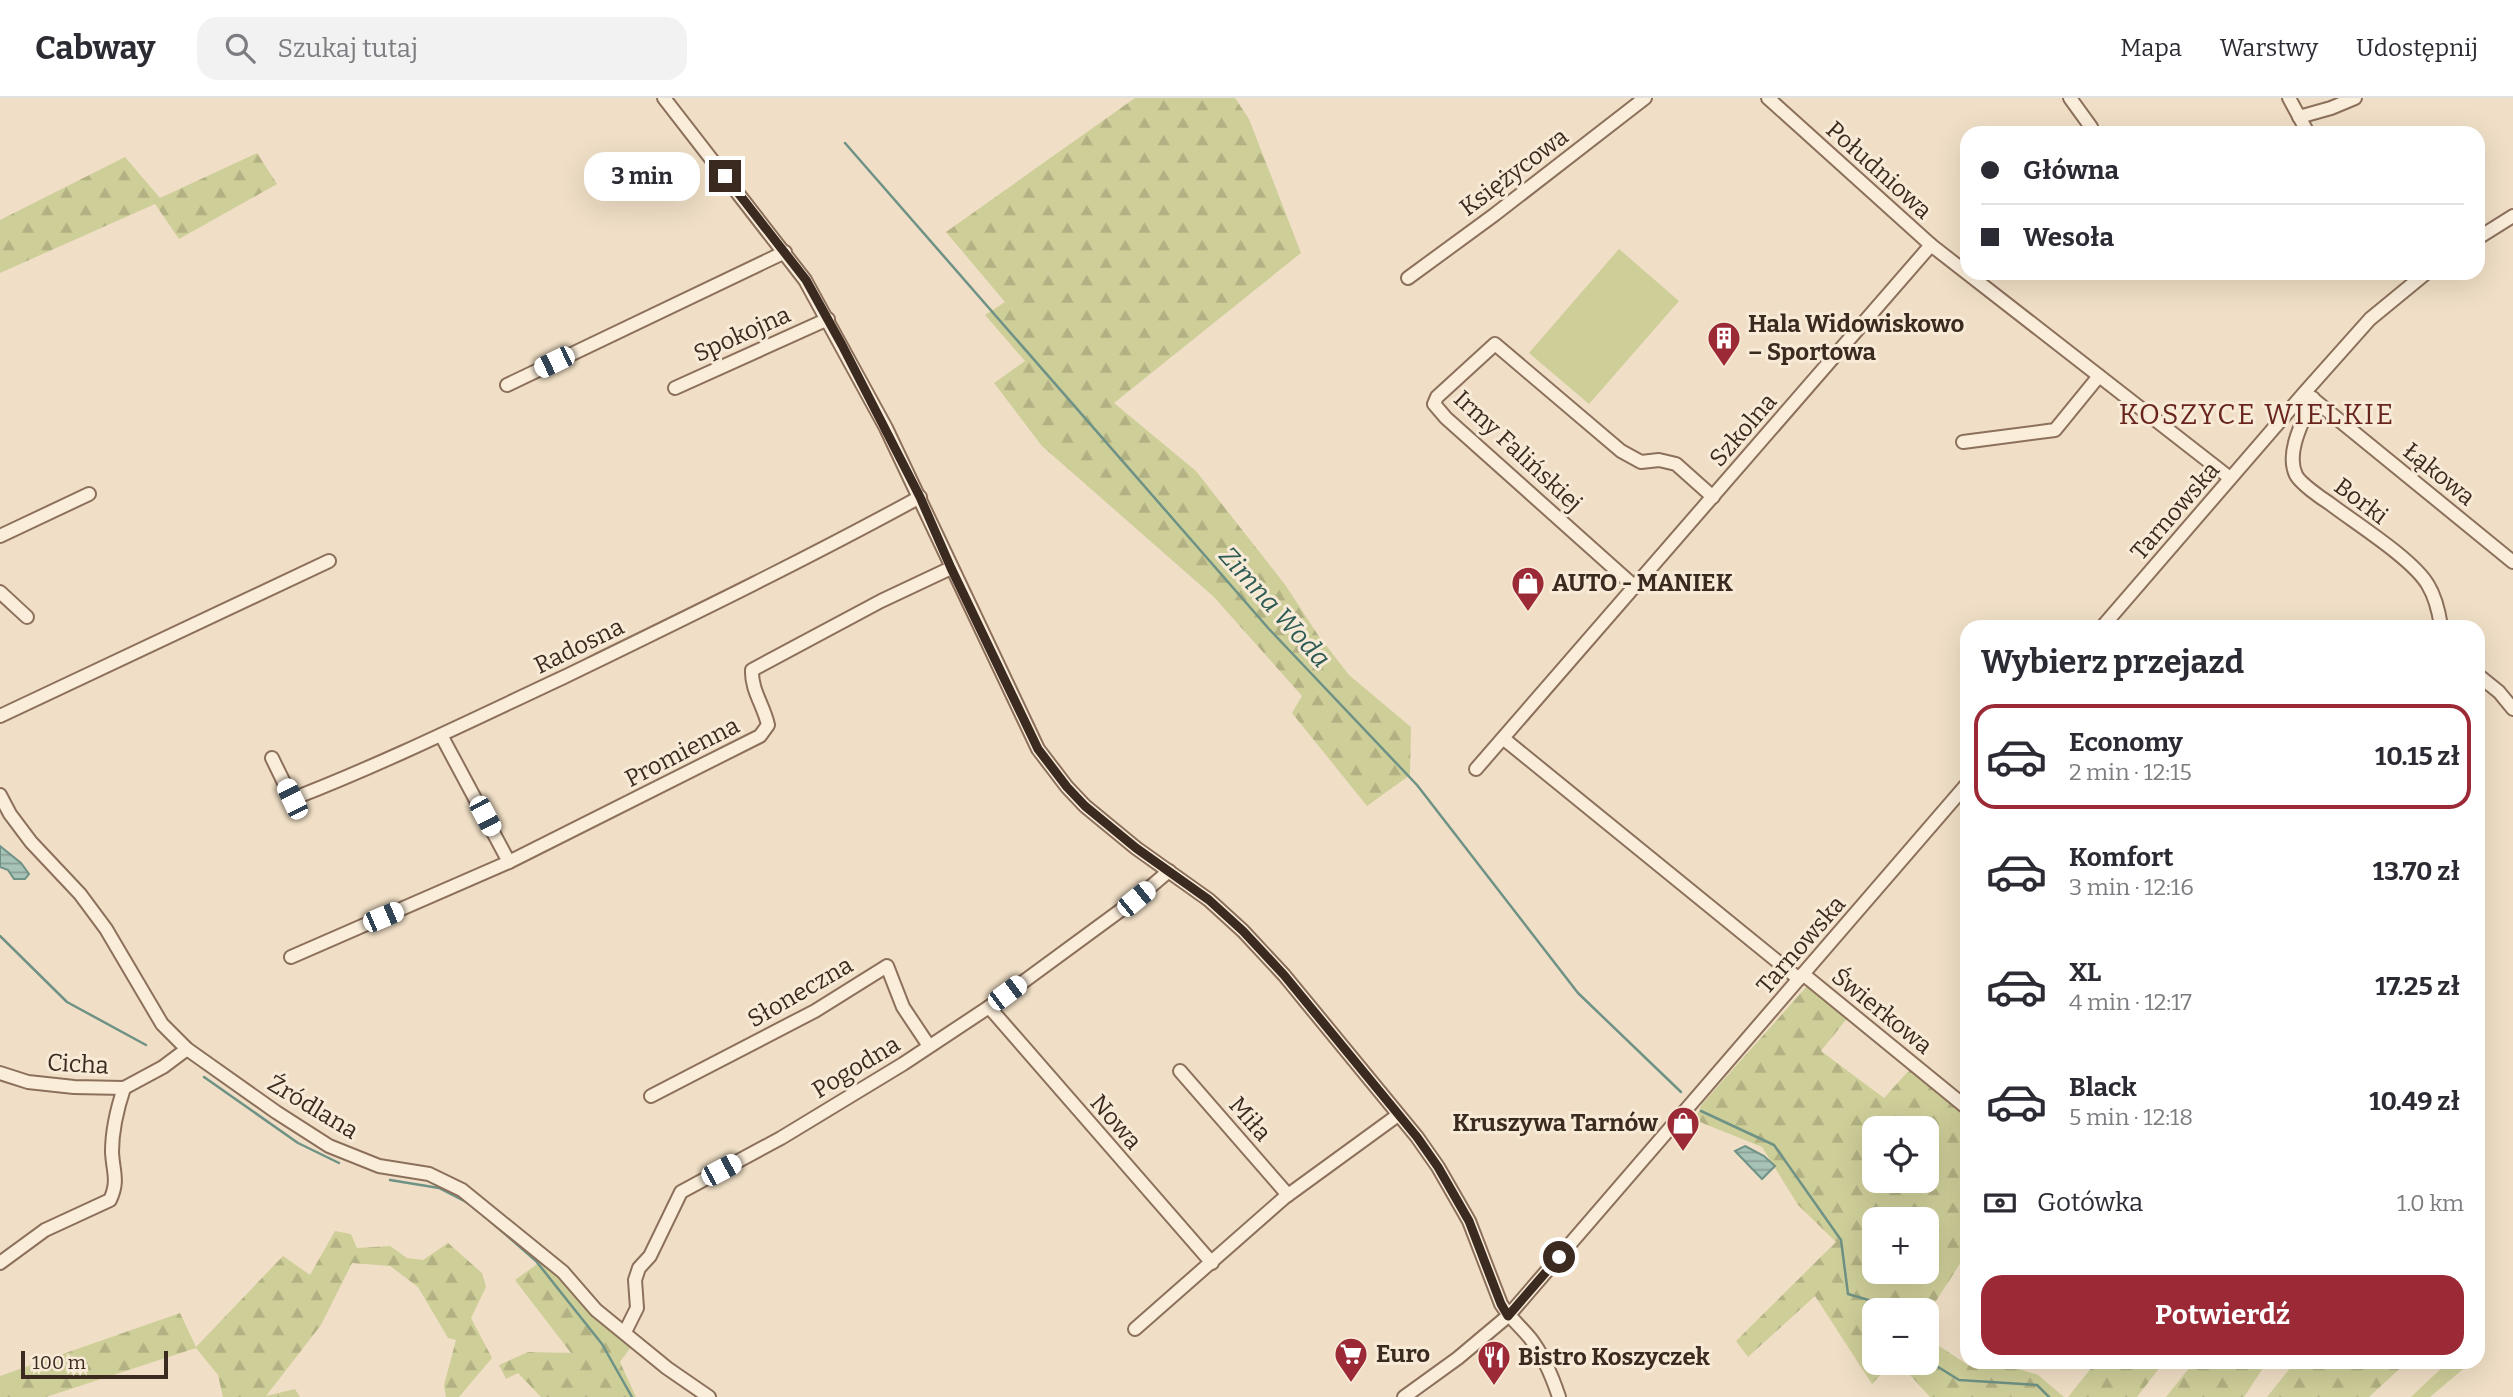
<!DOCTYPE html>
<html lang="pl">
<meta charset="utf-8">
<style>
:root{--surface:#fff;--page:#f2f2f3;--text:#2b2b33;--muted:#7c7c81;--line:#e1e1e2;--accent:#9c2936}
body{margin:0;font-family:Bitter,serif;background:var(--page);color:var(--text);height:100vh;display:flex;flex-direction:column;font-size:26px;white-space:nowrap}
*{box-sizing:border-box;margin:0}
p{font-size:23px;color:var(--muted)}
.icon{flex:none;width:38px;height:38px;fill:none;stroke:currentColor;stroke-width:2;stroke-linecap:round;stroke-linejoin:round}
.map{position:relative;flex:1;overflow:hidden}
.panel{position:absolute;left:1960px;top:522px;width:525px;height:749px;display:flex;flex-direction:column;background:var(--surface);border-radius:21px;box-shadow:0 7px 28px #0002}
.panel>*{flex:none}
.banner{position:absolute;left:1960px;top:28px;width:525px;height:154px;border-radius:21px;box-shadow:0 7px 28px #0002;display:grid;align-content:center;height:154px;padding:0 21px;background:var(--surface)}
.controls{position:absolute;left:1862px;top:1018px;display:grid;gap:14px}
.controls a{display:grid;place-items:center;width:77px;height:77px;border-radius:14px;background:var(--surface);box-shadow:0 7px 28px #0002;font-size:35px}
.scale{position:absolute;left:21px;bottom:18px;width:147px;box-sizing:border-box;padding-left:7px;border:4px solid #3b2a1f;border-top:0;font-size:19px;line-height:24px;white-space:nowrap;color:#3b2a1f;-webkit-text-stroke:5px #f7ead6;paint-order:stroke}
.end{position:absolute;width:32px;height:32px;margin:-16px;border:9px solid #3b2a1f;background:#fff;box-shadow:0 0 0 4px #fff}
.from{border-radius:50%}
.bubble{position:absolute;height:49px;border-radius:21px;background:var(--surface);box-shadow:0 7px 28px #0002;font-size:23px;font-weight:700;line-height:49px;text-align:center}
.car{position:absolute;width:21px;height:42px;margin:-21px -10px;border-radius:9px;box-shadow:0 0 5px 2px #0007;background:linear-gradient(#fff 24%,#345 0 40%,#fff 0 76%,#345 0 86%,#fff 0)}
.banner b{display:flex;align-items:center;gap:24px;height:66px;font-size:26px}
.banner b+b{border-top:2px solid var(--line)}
.banner i{width:18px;height:18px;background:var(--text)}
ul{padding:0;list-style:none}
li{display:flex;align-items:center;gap:21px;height:105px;margin:0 14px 10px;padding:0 7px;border:4px solid transparent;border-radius:21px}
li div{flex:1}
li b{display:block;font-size:26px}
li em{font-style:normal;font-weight:700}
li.on{border-color:var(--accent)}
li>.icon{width:63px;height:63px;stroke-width:1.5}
h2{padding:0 21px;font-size:32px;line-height:84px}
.pay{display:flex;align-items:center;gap:18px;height:77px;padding:0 21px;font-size:26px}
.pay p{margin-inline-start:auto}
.cta{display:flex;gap:14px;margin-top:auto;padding:14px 21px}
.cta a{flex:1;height:80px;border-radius:21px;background:var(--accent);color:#fff;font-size:28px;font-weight:700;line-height:80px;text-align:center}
header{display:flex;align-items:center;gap:42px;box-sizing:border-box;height:98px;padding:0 35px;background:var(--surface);border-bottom:2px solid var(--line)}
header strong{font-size:33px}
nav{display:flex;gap:38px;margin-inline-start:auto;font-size:24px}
.search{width:490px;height:63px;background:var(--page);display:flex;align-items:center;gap:18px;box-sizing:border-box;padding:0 24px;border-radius:21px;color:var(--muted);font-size:26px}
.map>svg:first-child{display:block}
.forest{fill:url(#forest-firs);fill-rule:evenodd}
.pitch{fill:#cece99}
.water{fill:url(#water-rules);stroke:#6e9285;stroke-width:2}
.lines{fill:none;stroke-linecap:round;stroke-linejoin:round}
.stream{stroke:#6e9285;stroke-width:2.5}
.minor-casing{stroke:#8c705b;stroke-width:16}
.minor{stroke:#faedda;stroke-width:12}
.route{stroke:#3b2a1f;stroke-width:9}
.labels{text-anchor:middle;stroke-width:6;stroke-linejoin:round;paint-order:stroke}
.street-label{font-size:24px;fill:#3b2a1f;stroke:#f7ead6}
.poi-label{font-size:24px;font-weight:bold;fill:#3b2a1f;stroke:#f7ead6;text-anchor:start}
.water-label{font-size:26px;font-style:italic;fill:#2e5b54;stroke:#f7ead6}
.quarter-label{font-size:28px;letter-spacing:2px;fill:#69251d;stroke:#f7ead6}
</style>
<header>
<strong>Cabway</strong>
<div class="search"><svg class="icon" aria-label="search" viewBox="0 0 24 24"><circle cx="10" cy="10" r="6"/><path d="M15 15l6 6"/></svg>Szukaj tutaj</div>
<nav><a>Mapa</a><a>Warstwy</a><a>Udostępnij</a></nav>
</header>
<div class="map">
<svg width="2513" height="1299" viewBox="0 0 2513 1299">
<defs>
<pattern id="forest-firs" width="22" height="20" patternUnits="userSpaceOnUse" patternTransform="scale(1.75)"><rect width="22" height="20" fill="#cece99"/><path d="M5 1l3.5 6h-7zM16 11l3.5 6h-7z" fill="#b2b183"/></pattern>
<pattern id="water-rules" width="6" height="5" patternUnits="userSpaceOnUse" patternTransform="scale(1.75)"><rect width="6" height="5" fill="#a7c3b8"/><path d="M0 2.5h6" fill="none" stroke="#899f95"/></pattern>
</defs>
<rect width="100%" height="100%" fill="#f0dfc6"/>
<g class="forest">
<path d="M1135,0H1235L1249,21L1301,155L1114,305L1196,373L1286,488L1318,537L1349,577L1411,629L1410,677L1367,708L1292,615L1302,598L1214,499L1042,348L994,285L1025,263L985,217L1005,204L946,134Z"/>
<path d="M257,55L277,86L179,141L155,106L0,175V122L125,59L160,100Z"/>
<path d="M1808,887L1849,918L1821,953L1884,1000L1913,968L1967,1006V1163L1961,1164L1927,1217V1213H1874V1265H1892L1872,1286L1815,1198L1748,1259L1736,1243L1836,1144L1798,1107L1762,1049L1695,1022L1702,1006ZM1874,1031H1927V1083H1874ZM1874,1122H1927V1174H1874Z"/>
<path d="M335,1133L351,1136L357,1150L390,1148L407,1160L423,1162L448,1145L482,1175L486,1189L471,1220L492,1260L459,1299H446L444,1287L456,1242L448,1240L418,1189L390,1168L352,1165L321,1227L266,1298L295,1291L300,1299H223L218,1277L196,1250L46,1299H0V1278L180,1215L196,1249L283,1158L310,1177Z"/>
<path d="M540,1164L633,1246L620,1264L636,1299H541L518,1275L506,1281L499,1267L528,1254L571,1255L515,1182Z"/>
<path d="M1927,1240L1968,1267L2000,1265L2038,1277L2064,1299H1930L1899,1265H1927Z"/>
<path d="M2096,1264H2164L2137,1299H2068Z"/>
<path d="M2194,1264H2267L2244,1299H2166Z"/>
<path d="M2295,1264H2407L2369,1299H2267Z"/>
<path d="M2448,1264H2468V1267L2430,1299H2411Z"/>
</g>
<path class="pitch" d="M1619,151L1679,203L1589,306L1529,255Z"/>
<g class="water">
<path d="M0,748L21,765L29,776L25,781H14L8,772L0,769Z"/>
<path d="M1745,1048L1764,1058L1775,1068L1762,1081L1735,1053Z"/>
</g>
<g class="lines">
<g class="stream">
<path d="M845,45L1269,531L1417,687L1578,895L1681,994"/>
<path d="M0,838L67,904L146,947"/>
<path d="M204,979L298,1045L339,1065"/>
<path d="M1701,1013L1774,1047L1841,1142L1848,1196L1889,1208V1213"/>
<path d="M390,1082L439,1090L470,1106"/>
<path d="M483,1117L536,1163L602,1246L632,1299"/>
<path d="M1927,1262L1959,1282L2037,1287L2049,1299"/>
</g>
<defs>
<g id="minor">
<path d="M664,0L805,182L886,330L1038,651L1067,689L1085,708L1136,750L1209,802L1243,833L1284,877L1417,1039L1438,1069L1469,1123L1501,1206C1509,1219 1520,1228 1530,1240C1544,1258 1552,1278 1559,1299"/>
<path d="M1768,0L1931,147L2230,380"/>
<path d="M2070,0L2091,29L2093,35"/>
<path d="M2289,0L2308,35"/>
<path d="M2299,19L2331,10L2355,0"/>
<path d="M2478,140L2513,118"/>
<path d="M1408,180L1494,117L1645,0"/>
<path d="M507,287L785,154"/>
<path d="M675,290L828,221"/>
<path d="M2307,296L2513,464"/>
<path d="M2313,300C2304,321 2285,354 2296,377C2300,385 2321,400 2329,405C2355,425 2413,461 2428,487C2436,500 2439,515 2441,528"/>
<path d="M1963,344L2055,332L2099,278"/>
<path d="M0,438L89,396"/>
<path d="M1635,489L1446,320L1434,306L1437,299L1495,246L1621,353L1641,364L1659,362L1676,366L1713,399"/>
<path d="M0,494L27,519"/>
<path d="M2103,528L2305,294L2370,221L2426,175"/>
<path d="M2478,577L2499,594L2513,611"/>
<path d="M0,618L329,463"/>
<path d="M441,637L509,764"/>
<path d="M1504,641L1799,881"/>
<path d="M272,660L292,701C385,665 474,621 564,579C683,521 803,463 920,399"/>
<path d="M1476,671L1931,147"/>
<path d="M0,697L10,716L31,744L80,796L106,831L162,926L187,951L276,1014L329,1048L379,1068L429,1076L462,1092L563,1174L596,1212L667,1270L709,1299"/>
<path d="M291,859L509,764L760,638L768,627C764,608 751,592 752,572L881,503L951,470"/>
<path d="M1803,876L1967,1010"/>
<path d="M989,909L1212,1165"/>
<path d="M1180,973L1288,1097"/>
<path d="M0,975L28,984L74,989L124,990L163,969L187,951"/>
<path d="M651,998L815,913L887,868L903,909L929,948"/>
<path d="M0,1165L45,1132L110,1102C119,1083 113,1074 112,1054C112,1031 117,1011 124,990"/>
<path d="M1135,1231L1284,1100L1398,1017"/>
<path d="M625,1234L637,1210L635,1182L639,1170L650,1158L681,1094L781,1040L903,966L989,909L1136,801L1169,773"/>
<path d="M1404,1299L1458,1260L1508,1218L1967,686"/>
</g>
</defs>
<use href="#minor" class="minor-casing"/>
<use href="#minor" class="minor"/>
</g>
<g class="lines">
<path class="route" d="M725,78L806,182L842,247L920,399L951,470L1038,651L1067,689L1085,708L1136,750L1209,802L1243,833L1284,877L1417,1039L1438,1069L1469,1123L1501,1206L1508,1218L1559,1159"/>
</g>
<defs>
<symbol id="building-pin" viewBox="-11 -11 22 30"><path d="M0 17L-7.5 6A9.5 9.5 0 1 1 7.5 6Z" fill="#9c2936" stroke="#f7ead6"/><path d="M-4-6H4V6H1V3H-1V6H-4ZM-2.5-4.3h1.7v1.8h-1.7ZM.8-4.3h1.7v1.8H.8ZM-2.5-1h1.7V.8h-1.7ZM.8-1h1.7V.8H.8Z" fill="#fff"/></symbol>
<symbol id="shop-pin" viewBox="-11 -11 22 30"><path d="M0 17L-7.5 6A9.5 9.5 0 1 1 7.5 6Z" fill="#9c2936" stroke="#f7ead6"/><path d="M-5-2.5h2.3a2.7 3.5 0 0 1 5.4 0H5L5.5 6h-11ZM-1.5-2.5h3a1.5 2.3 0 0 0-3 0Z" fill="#fff"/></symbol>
<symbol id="supermarket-pin" viewBox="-11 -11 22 30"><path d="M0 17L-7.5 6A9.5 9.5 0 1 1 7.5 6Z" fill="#9c2936" stroke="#f7ead6"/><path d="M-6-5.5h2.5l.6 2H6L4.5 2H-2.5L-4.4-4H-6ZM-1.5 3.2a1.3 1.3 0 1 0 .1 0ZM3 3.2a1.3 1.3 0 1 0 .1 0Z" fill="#fff"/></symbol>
<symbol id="restaurant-pin" viewBox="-11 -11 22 30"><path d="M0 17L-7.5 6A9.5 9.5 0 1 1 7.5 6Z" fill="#9c2936" stroke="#f7ead6"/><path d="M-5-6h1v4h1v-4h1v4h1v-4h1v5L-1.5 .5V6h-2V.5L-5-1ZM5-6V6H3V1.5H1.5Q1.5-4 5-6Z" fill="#fff"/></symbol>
</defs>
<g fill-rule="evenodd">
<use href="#building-pin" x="1705" y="221" width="38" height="52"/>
<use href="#shop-pin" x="1509" y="466" width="38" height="52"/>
<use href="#shop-pin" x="1664" y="1006" width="38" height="52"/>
<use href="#supermarket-pin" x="1332" y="1237" width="38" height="52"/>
<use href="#restaurant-pin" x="1475" y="1240" width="38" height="52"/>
</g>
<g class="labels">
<g class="street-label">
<text transform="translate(1879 72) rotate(42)" y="8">Południowa</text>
<text transform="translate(1514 74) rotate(-37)" y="8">Księżycowa</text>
<text transform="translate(742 236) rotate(-24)" y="8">Spokojna</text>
<text transform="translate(1743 332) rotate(-49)" y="8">Szkolna</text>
<text transform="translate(1518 353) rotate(43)" y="8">Irmy Falińskiej</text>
<text transform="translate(2439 376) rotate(39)" y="8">Łąkowa</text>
<text transform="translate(2361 403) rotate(37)" y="8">Borki</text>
<text transform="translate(2175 413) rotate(-49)" y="8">Tarnowska</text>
<text transform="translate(579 548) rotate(-26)" y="8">Radosna</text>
<text transform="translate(682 654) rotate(-27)" y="8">Promienna</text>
<text transform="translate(1801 847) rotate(-49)" y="8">Tarnowska</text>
<text transform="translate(800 894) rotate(-30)" y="8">Słoneczna</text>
<text transform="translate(1882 913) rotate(39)" y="8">Świerkowa</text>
<text transform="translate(78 966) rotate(3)" y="8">Cicha</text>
<text transform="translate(856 969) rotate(-31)" y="8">Pogodna</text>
<text transform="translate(313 1009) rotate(31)" y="8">Źródlana</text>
<text transform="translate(1250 1021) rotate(49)" y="8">Miła</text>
<text transform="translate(1116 1024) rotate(49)" y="8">Nowa</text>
</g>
<g class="poi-label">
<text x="1748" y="234">Hala Widowiskowo<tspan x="1748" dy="28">– Sportowa</tspan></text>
<text x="1552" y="493">AUTO - MANIEK</text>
<text x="1658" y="1033" text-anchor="end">Kruszywa Tarnów</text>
<text x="1376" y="1264">Euro</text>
<text x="1518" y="1267">Bistro Koszyczek</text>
</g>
<g class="water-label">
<text transform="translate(1275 509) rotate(48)" y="9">Zimna Woda</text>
</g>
<g class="quarter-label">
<text x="2257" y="326">KOSZYCE WIELKIE</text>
</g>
</g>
</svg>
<div class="controls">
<a><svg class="icon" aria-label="locate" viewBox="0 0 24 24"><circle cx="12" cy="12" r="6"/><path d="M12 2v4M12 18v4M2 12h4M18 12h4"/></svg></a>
<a>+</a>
<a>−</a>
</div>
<div class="scale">100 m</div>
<i class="end from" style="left:1559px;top:1159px"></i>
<i class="end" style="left:725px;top:78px"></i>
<div class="bubble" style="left:584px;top:54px;width:116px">3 min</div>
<i class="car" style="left:554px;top:264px;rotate:244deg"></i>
<i class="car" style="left:292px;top:701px;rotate:334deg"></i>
<i class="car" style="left:485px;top:718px;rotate:152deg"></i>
<i class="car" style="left:1136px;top:801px;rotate:51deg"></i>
<i class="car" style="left:383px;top:819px;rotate:67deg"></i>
<i class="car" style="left:1007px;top:895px;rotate:53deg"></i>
<i class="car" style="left:721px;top:1072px;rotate:62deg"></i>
<div class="banner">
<b><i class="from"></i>Główna</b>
<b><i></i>Wesoła</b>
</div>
<section class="panel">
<h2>Wybierz przejazd</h2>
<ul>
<li class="on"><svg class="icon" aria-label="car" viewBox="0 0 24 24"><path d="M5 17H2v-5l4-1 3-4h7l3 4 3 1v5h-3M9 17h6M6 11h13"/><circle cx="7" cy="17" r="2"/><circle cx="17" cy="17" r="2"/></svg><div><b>Economy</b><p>2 min · 12:15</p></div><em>10.15 zł</em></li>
<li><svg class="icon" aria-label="car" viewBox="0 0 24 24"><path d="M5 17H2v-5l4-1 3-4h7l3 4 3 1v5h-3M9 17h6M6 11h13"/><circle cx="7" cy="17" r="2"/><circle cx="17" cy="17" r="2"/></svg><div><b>Komfort</b><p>3 min · 12:16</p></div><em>13.70 zł</em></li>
<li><svg class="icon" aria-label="car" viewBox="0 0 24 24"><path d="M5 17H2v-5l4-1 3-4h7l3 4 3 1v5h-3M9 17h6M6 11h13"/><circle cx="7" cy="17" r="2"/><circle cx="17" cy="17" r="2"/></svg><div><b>XL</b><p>4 min · 12:17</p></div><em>17.25 zł</em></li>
<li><svg class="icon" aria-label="car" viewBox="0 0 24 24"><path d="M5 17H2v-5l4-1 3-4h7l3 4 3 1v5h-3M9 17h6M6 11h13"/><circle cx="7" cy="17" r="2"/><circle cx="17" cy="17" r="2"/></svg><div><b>Black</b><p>5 min · 12:18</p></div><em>10.49 zł</em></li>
</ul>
<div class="pay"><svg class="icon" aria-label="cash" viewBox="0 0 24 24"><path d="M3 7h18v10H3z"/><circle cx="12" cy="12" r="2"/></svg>Gotówka<p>1.0 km</p></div>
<div class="cta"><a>Potwierdź</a></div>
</section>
</div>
